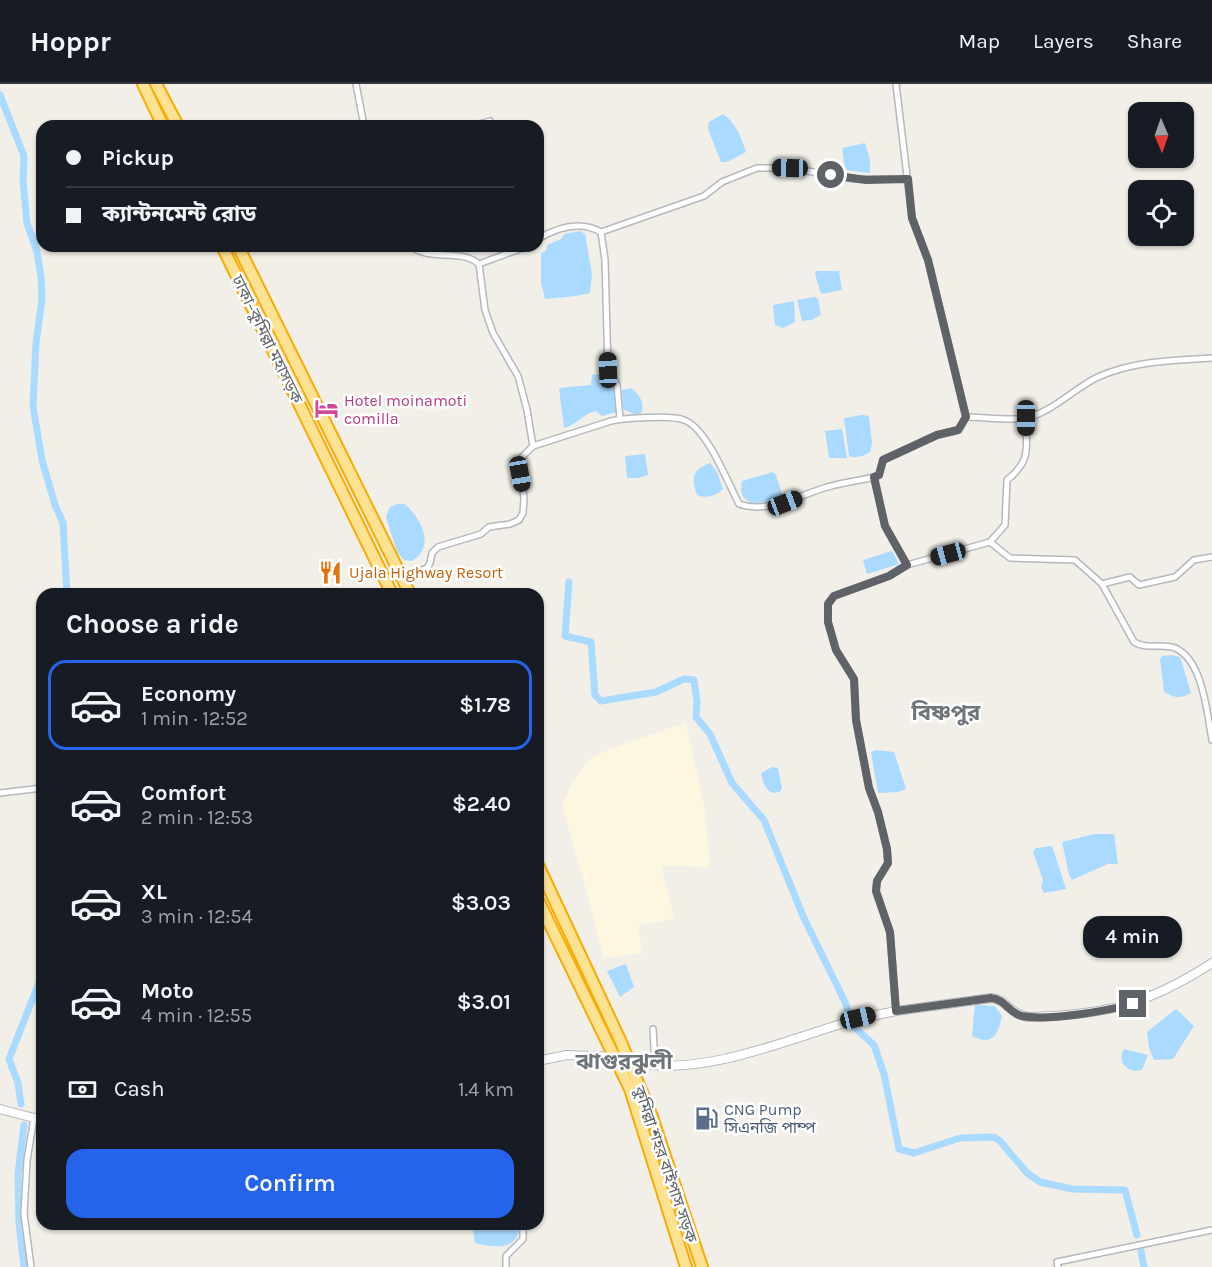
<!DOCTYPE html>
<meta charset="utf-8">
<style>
:root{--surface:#171b24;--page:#20242c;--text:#f1f3f6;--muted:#9ea1a6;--line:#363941;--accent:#2563eb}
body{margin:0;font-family:Karla,"Noto Sans Bengali",sans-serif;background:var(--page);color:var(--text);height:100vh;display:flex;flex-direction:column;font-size:22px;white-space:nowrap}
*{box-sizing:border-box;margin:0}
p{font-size:20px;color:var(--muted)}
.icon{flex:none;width:33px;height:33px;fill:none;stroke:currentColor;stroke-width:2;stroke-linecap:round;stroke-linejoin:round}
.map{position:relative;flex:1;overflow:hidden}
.panel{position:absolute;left:36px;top:504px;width:508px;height:642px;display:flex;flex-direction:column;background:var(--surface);border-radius:18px;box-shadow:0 2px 4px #0004}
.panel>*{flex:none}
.hud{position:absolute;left:36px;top:36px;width:508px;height:132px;border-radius:18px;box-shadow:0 2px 4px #0004;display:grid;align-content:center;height:132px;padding:0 30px;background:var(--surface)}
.needle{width:39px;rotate:178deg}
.buttons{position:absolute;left:1128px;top:18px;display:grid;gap:12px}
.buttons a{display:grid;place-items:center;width:66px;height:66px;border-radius:12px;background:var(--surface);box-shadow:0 2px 4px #0004;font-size:30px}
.end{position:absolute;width:27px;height:27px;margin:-14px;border:8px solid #5f6368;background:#fff;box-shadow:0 0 0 3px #fff}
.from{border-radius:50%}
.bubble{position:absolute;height:42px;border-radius:18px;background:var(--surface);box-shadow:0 2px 4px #0004;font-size:20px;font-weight:600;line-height:42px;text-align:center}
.car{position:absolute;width:18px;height:36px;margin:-18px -9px;border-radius:8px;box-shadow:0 0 4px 2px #0007;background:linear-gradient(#222 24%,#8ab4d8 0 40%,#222 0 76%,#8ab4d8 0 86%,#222 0)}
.hud b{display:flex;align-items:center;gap:21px;height:57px;font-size:22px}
.hud b+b{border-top:2px solid var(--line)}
.hud i{width:15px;height:15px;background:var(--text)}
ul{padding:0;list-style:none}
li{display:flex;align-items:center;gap:18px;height:90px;margin:0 12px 9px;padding:0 18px;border:3px solid transparent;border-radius:18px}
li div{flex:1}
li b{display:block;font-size:22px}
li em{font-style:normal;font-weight:600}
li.current{border-color:var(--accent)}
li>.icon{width:54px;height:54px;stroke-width:1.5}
h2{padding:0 30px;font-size:27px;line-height:72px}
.pay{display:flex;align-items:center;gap:15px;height:66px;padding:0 30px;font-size:22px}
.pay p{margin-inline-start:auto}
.primary-button{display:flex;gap:12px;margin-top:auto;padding:12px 30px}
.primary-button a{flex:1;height:69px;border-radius:18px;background:var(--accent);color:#fff;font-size:24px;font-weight:600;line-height:69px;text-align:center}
header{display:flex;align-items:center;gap:36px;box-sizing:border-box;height:84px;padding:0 30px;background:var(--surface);border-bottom:2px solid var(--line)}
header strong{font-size:28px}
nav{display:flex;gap:33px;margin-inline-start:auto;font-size:21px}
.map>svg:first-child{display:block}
.commercial{fill:#fef7e0}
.water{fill:#aadaff}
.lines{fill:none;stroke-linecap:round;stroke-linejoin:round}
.canal{stroke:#aadaff;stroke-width:7}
.street-casing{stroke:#b5b8bc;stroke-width:8}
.secondary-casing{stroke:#b6babf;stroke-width:10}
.highway-casing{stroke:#f9ab00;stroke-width:14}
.street{stroke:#fff;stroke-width:5}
.secondary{stroke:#fff;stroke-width:8}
.highway{stroke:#fde293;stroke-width:10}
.route{stroke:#5f6368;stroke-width:8}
.labels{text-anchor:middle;stroke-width:5;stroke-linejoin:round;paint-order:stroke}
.street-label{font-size:16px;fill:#5f6368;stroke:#fff}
.hotel-label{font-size:16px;fill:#b23c85;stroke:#fff;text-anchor:start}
.food-label{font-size:16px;fill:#c56008;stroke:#fff;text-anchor:start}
.service-label{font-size:16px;fill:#4e5e75;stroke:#fff;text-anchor:start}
.district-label{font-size:22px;font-weight:bold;fill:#70757a;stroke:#fff}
</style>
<header>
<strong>Hoppr</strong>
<nav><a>Map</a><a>Layers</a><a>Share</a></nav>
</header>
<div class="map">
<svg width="1212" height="1183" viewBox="0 0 1212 1183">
<rect width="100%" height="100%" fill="#f1efe8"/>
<path class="commercial" d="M686,638L705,727L710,783L661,782L674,834L638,842L642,869L604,874L587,809L562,721L573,697L593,672Z"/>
<g class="water">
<path d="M723,30C736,39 741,53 746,68L727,78H721L708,45L709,38Z"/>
<path d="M865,59L870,76V89L845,86L842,64Z"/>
<path d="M580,147L585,150L592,190L590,209L576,212L545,215L541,198V169L546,167L547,161L561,155L564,150Z"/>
<path d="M816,187H839L842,206L821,210L815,190Z"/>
<path d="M815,213L818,215L821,231L811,236L802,237L797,216Z"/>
<path d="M794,217L795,238L783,244L775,241L773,221Z"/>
<path d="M606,289L616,309L617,328L602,332L596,327C584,329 577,341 564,344L559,304L591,301L592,291Z"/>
<path d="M631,304C639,311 644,316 642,328L636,331L623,325L622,306Z"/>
<path d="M862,331L869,332L872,359L870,368C863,372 856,375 849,372L844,334Z"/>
<path d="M842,345L847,374H829L825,347Z"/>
<path d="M645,370L648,391L638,394H627L625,372Z"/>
<path d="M710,379L717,388L723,405C716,412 706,415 697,411C691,393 692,386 710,379Z"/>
<path d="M773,388L776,391L783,413C765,419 736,427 742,397Z"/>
<path d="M397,420H405C421,435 436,462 412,477L404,476L397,468L386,433L390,423Z"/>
<path d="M892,467L899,480L867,490L863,476Z"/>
<path d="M1171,571L1180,573L1191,609C1180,615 1175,614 1164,608L1160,575L1162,572Z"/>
<path d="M876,666L894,668L906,705L898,708L878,709L871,668Z"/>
<path d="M772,683L778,684L782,704L780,708L772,709C764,703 763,699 761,689Z"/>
<path d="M1094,750H1114L1118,780H1108L1072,796L1069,791L1062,758Z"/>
<path d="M1052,762L1066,805L1044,809L1041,803L1043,796L1033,768L1036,764Z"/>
<path d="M626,880L634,903L620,913L607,887Z"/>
<path d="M975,921L995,922L1002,932C998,950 993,963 972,952Z"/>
<path d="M1176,925L1194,942L1173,975L1154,976L1149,964L1147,948Z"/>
<path d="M1124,965L1148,971L1142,986C1128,990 1116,978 1124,965Z"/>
<path d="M472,1140H519C521,1167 492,1164 475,1159Z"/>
</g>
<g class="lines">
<g class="canal">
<path d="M0,11L24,72L23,97L27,139L37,168L41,193L42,215L36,259L33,322L42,376L55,421L63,439L67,510"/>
<path d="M569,498L565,552L591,558L595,611L601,617L656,608L684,595L694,596L697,618L696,633L710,650L732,699L764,736L803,832L845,918L853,942L874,961L884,990L899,1065L914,1069L960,1054L994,1053L1000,1057L1027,1089L1040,1098L1072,1105L1125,1106L1137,1151"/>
<path d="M21,1020L18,999L9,975L42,891"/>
<path d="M24,1041L18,1090L19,1139L24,1183"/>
<path d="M1141,1167L1144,1183"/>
</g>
<defs>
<g id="street">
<path d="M356,0L364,42"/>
<path d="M472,42L490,37"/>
<path d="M601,148L605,176L608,286L617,301L620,335"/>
<path d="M538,155C558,143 581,137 601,148L704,112L722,98L757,84H790L854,95H908"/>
<path d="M411,162C429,178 461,164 479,180L485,226L493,249L518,292L527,326L533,362"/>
<path d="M479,180L528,162"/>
<path d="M966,333C981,333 1013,337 1026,334C1051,329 1076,303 1098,293C1134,277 1174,276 1212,274"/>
<path d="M874,393L885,442L907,481"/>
<path d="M990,458L1005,441L1007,396C1032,376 1026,364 1026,334"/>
<path d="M402,493L427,484L430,479L432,469L438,463L481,450L489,443L510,440L519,436L523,429L524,414L519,379L522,373L533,362L611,337C624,334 672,331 684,336C707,344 728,399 739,420C767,430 798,412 824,404C840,399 858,397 874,393L879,391L883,376L937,351L959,346L966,333L928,176L912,134L896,0"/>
<path d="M1102,500L1130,493L1139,501L1175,493L1194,476L1212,473"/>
<path d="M0,709L42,704"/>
<path d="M896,927L890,848L876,808L877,797L888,779L887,765L878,728L869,704L856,636L854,595L836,566L828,538V520L834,512L889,492L907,481L990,458L1010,474L1075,476L1102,500L1134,558C1147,566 1162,559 1175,564C1203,576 1207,629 1212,656"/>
<path d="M653,945L655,982"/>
<path d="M31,1183L24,1130L27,1076L34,1034"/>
<path d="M506,1183V1172L523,1155V1140"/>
<path d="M1058,1183L1057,1178L1212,1146"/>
</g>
<g id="secondary">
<path d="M858,935L896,927L991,914C1007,915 1008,930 1029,933C1105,931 1147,921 1212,879"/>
<path d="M538,977L567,971L616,973"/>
<path d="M627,977C695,995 782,958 847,938"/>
<path d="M0,1025L34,1034L42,1033"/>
</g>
<g id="highway">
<path d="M143,0L163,42"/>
<path d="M156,0L178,42"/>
<path d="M222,162L392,510"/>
<path d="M238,162L410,510"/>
<path d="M538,781L620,956L651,1030L702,1183"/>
<path d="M538,816L630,1005L686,1183"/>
</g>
</defs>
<use href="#street" class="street-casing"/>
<use href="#secondary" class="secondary-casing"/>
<use href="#highway" class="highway-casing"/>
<use href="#street" class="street"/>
<use href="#secondary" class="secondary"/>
<use href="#highway" class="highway"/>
</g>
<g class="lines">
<path class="route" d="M831,91L866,96L908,95L912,134L928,176L966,333L958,346L937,351L883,376L879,391L874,393L885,442L907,481L889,492L834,512L828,520V538L836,566L854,595L856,636L869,704L878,728L887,765L888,779L877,797L876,807L890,848L896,927L991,914C1005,915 1009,929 1022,932C1049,937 1106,927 1133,920"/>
</g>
<defs>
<symbol id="hotel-bare" viewBox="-9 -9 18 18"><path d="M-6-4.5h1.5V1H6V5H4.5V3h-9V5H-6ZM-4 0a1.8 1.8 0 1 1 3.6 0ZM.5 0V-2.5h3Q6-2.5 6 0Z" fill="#d1479c" stroke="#fff" stroke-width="2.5" paint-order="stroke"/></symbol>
<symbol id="restaurant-bare" viewBox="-9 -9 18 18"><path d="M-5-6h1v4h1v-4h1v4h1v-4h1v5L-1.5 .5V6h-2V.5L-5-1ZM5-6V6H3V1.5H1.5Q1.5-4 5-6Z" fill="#e8710a" stroke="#fff" stroke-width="2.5" paint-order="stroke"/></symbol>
<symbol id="fuel-bare" viewBox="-9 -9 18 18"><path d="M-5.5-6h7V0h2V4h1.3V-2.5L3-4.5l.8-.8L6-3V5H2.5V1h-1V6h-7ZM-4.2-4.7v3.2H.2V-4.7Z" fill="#5c6f8a" stroke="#fff" stroke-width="2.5" paint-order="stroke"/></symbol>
</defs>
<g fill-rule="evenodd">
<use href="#hotel-bare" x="310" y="308" width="33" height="33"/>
<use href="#restaurant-bare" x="314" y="472" width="33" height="33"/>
<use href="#fuel-bare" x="690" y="1018" width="33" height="33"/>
</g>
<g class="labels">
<g class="street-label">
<text transform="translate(268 255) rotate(64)" y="6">ঢাকা–কুমিল্লা মহাসড়ক</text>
<text transform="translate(666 1080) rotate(71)" y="6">কুমিল্লা শহর বাইপাস সড়ক</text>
</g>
<g class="hotel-label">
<text x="344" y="322">Hotel moinamoti<tspan x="344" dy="18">comilla</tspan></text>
</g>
<g class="food-label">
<text x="349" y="494">Ujala Highway Resort</text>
</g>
<g class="service-label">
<text x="724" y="1031">CNG Pump<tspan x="724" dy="18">সিএনজি পাম্প</tspan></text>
</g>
<g class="district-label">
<text x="946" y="636">বিষ্ণপুর</text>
<text x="624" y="985">ঝাগুরঝুলী</text>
</g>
</g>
</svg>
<div class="buttons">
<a><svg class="needle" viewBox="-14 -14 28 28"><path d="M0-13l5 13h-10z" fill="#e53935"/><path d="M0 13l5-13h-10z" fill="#9ea1a6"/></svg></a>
<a><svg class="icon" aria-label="locate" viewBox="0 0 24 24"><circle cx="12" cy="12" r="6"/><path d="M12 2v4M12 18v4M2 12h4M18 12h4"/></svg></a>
</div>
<i class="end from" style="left:831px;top:91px"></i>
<i class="end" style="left:1133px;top:920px"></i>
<div class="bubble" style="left:1083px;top:832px;width:99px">4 min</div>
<i class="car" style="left:790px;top:84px;rotate:271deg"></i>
<i class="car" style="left:608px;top:286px;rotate:358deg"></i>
<i class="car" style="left:1026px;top:334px;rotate:180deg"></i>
<i class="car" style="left:520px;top:390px;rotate:170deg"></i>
<i class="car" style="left:785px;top:419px;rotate:69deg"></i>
<i class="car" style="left:948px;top:470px;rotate:255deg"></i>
<i class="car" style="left:858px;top:934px;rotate:77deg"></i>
<div class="hud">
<b><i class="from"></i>Pickup</b>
<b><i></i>ক্যান্টনমেন্ট রোড</b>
</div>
<section class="panel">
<h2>Choose a ride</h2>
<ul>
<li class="current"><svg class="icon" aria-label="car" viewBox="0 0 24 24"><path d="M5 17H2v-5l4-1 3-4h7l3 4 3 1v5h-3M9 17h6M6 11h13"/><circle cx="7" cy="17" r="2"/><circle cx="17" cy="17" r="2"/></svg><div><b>Economy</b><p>1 min · 12:52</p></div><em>$1.78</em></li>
<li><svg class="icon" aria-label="car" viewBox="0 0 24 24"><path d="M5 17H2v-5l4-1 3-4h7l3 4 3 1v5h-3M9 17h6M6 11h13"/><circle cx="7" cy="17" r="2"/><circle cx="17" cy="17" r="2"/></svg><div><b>Comfort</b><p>2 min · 12:53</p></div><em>$2.40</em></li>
<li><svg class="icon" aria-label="car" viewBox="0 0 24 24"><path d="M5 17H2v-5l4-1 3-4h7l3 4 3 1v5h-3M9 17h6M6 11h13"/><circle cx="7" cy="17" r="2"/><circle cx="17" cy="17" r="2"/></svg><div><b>XL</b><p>3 min · 12:54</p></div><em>$3.03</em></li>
<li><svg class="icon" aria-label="car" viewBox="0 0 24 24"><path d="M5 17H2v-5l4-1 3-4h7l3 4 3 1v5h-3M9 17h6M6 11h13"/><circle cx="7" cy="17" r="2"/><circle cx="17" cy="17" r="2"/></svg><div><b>Moto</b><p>4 min · 12:55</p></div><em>$3.01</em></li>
</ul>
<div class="pay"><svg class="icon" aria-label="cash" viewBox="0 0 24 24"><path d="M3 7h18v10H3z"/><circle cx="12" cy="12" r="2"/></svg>Cash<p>1.4 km</p></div>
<div class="primary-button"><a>Confirm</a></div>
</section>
</div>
